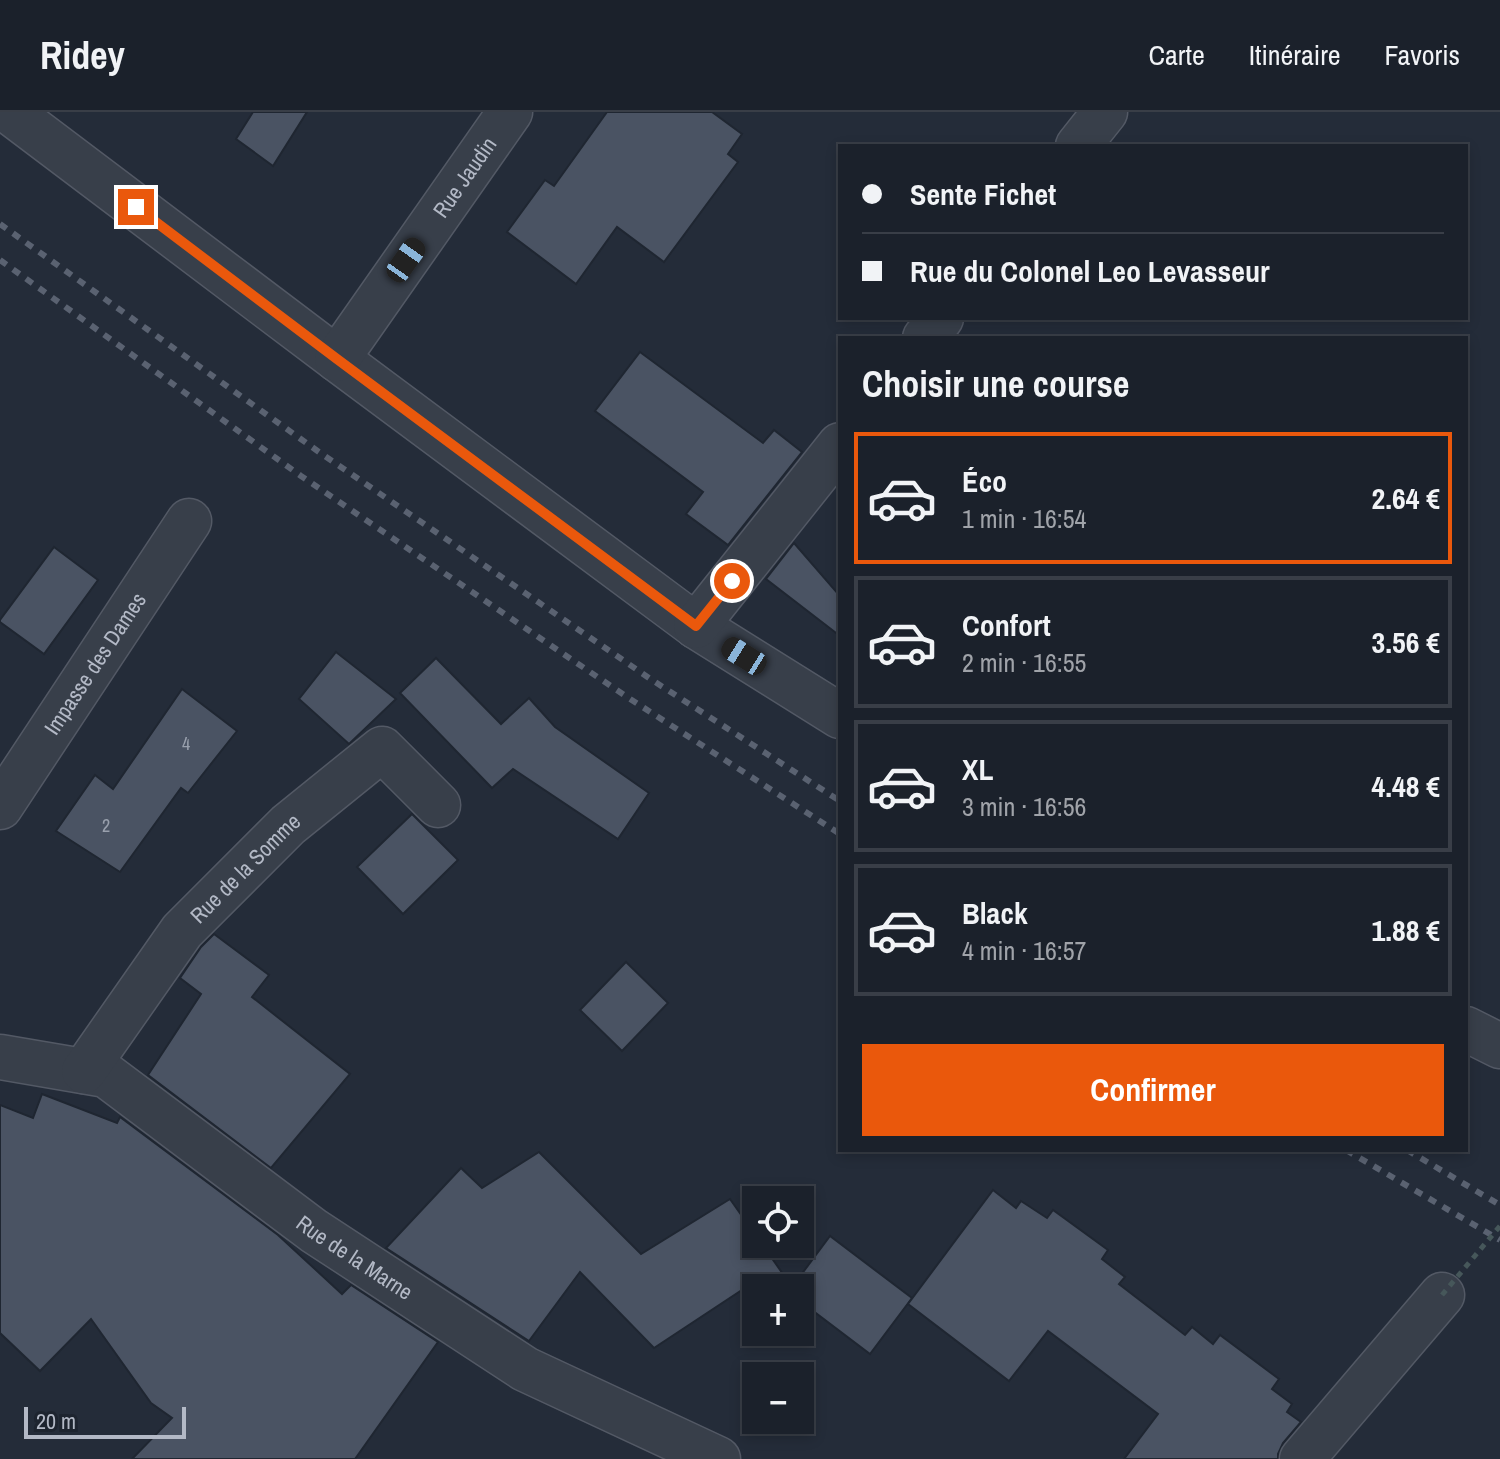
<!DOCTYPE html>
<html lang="fr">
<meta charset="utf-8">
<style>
:root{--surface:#1b212b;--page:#282e37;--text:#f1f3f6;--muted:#a0a3a9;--line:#393e47;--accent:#ea580c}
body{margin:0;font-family:"Archivo Narrow",sans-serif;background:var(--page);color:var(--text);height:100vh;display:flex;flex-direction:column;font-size:30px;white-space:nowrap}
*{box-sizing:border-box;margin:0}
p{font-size:26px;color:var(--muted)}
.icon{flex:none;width:44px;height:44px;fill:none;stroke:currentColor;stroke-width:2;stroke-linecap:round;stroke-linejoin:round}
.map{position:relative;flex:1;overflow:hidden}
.drawer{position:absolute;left:838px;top:224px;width:630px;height:816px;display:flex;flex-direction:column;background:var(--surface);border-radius:0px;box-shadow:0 4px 12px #0003,0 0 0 2px var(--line)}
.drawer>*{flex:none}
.hud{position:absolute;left:838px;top:32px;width:630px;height:176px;border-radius:0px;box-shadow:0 4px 12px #0003,0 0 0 2px var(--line);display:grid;align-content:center;height:176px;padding:0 24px;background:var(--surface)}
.controls{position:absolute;left:742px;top:1074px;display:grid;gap:16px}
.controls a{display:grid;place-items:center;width:72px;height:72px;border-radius:0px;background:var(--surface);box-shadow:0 4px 12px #0003,0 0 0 2px var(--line);font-size:40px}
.scale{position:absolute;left:24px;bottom:20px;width:162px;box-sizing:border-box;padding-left:8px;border:4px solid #b3b9c6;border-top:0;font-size:22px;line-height:28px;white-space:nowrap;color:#b3b9c6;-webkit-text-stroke:6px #1d242f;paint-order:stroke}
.end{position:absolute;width:36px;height:36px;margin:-18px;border:10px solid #ea580c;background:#fff;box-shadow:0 0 0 4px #fff}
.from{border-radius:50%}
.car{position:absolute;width:24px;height:48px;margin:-24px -12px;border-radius:10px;box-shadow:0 0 6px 2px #0007;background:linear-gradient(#222 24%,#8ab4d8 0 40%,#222 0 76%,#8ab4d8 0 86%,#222 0)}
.hud b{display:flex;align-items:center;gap:28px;height:76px;font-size:30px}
.hud b+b{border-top:2px solid var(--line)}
.hud i{width:20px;height:20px;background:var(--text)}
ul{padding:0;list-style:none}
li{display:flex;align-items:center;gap:24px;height:132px;margin:0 16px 12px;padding:0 8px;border:4px solid var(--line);border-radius:0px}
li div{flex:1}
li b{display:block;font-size:30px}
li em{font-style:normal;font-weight:700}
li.selected{border-color:var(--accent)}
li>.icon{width:72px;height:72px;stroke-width:1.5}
h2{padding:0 24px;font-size:36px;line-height:96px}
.action{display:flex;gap:16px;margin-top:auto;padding:16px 24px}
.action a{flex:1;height:92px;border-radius:0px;background:var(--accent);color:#fff;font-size:32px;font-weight:700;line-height:92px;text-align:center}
header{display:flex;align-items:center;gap:48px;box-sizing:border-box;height:112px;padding:0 40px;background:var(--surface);border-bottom:2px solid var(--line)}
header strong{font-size:38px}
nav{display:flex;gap:44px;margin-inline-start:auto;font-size:28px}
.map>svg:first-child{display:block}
.building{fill:#4a5363;stroke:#1f2631;stroke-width:2}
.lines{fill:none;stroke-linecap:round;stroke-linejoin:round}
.minor-casing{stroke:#535965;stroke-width:47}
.minor{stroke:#383f4a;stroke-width:44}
.rail{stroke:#5a6271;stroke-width:6;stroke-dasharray:8 8;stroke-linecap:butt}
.path-bridge{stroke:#46575a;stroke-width:5;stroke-dasharray:6 6;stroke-linecap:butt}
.route{stroke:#ea580c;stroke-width:10}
.labels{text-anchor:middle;stroke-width:7;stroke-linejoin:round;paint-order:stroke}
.number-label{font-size:18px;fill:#99a0ad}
.street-label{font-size:22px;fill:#b3b9c6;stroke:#1d242f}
</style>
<header>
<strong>Ridey</strong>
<nav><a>Carte</a><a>Itinéraire</a><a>Favoris</a></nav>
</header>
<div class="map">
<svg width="1500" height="1347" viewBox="0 0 1500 1347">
<rect width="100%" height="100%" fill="#242c39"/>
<g class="building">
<path d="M253,0H307L273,54L236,27Z"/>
<path d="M607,0H712L742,22L728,42L738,50L664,150L617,115L576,172L507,120L545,68L554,74Z"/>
<path d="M640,240L763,331L774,318L802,340L728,433L686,402L703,380L595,299Z"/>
<path d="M794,431L840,484V524L766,467Z"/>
<path d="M54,435L98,468L44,542L0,510V508Z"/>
<path d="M336,540L396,587L349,632L299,587Z"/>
<path d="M436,546L501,612L529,586L555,615L649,681L618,727L513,657L492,676L400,581Z"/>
<path d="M182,577L237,619L188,681L181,676L120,760L56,719L95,663L113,677Z"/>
<path d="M412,702L458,748L403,802L357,755Z"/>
<path d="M214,822L269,863L252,885L350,962L271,1056L148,963L201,882L180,866L201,835Z"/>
<path d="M626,850L668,891L622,939L580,898Z"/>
<path d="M42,982L117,1011L120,1005L278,1123L342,1182L351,1173L438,1230L355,1347H132L172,1306L151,1291L91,1207L40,1259L0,1221V993L33,1006Z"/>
<path d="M539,1040L641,1142L730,1087L756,1124V1132H762L792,1175L830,1124L912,1186L870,1242L800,1189V1176H745L654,1236L580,1160L529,1229L386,1136L461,1056L482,1076Z"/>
<path d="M993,1078L1016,1096L1021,1089L1047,1106L1053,1098L1108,1138L1102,1147L1125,1165L1119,1172L1185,1223L1192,1215L1213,1232L1220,1223L1279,1267L1272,1277L1292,1292L1287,1300L1301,1310L1283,1331L1278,1342V1347H1124L1158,1302L1048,1219L1009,1269L908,1192Z"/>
</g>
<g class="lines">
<defs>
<g id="minor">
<path d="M10,0L337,247L696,514L840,604"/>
<path d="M1078,34L1105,0"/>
<path d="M925,226L941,206"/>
<path id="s1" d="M337,247L510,0"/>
<path d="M696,514L840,333"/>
<path id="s2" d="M0,695L189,409"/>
<path d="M1466,917L1500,934"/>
<path id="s3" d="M0,945L106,963L314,1119L525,1257L718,1347"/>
<path id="s4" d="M84,959L182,819L288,713L382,637L438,693"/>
<path d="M1302,1347L1442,1183"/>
</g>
</defs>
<use href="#minor" class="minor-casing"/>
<use href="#minor" class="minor"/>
<g class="rail">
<path d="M0,112L319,340L652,568L840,689"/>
<path d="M0,148L301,364L627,585L840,722"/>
<path d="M1346,1038L1500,1128"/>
<path d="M1407,1038L1500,1093"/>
</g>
<path class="path-bridge" d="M1442,1183L1500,1114"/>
</g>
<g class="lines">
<path class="route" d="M136,95L337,247L696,514L732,469"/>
</g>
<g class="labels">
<g class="number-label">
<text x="186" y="638">4</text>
<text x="106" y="720">2</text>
</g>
<g class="street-label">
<text dy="8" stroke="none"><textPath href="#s1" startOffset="222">Rue Jaudin</textPath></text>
<text dy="8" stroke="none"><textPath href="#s2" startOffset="172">Impasse des Dames</textPath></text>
<text dy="8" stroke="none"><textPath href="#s4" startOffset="260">Rue de la Somme</textPath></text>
<text dy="8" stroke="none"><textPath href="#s3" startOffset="416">Rue de la Marne</textPath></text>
</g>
</g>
</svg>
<div class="controls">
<a><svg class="icon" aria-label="locate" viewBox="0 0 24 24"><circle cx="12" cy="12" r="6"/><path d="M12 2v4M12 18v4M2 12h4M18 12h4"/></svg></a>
<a>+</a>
<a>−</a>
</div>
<div class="scale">20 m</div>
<i class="end from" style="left:732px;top:469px"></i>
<i class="end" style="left:136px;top:95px"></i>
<i class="car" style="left:406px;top:148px;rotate:35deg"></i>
<i class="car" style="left:744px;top:544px;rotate:302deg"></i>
<div class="hud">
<b><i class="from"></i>Sente Fichet</b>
<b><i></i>Rue du Colonel Leo Levasseur</b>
</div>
<section class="drawer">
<h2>Choisir une course</h2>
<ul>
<li class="selected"><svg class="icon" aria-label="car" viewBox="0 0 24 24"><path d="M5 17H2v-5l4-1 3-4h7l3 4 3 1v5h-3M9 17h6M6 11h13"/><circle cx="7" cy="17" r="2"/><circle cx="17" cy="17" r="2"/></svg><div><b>Éco</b><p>1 min · 16:54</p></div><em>2.64 €</em></li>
<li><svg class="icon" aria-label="car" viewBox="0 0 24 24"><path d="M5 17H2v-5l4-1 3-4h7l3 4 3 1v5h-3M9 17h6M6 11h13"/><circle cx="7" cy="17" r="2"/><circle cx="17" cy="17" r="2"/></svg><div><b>Confort</b><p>2 min · 16:55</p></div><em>3.56 €</em></li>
<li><svg class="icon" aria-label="car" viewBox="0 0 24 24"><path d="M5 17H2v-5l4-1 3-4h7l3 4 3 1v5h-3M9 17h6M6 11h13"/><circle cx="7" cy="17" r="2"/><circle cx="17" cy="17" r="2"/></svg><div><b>XL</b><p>3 min · 16:56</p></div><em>4.48 €</em></li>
<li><svg class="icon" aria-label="car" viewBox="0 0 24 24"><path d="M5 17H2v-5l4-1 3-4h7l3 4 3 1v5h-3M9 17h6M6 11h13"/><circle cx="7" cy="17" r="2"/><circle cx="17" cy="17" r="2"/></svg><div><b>Black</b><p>4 min · 16:57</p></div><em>1.88 €</em></li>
</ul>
<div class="action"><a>Confirmer</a></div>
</section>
</div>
